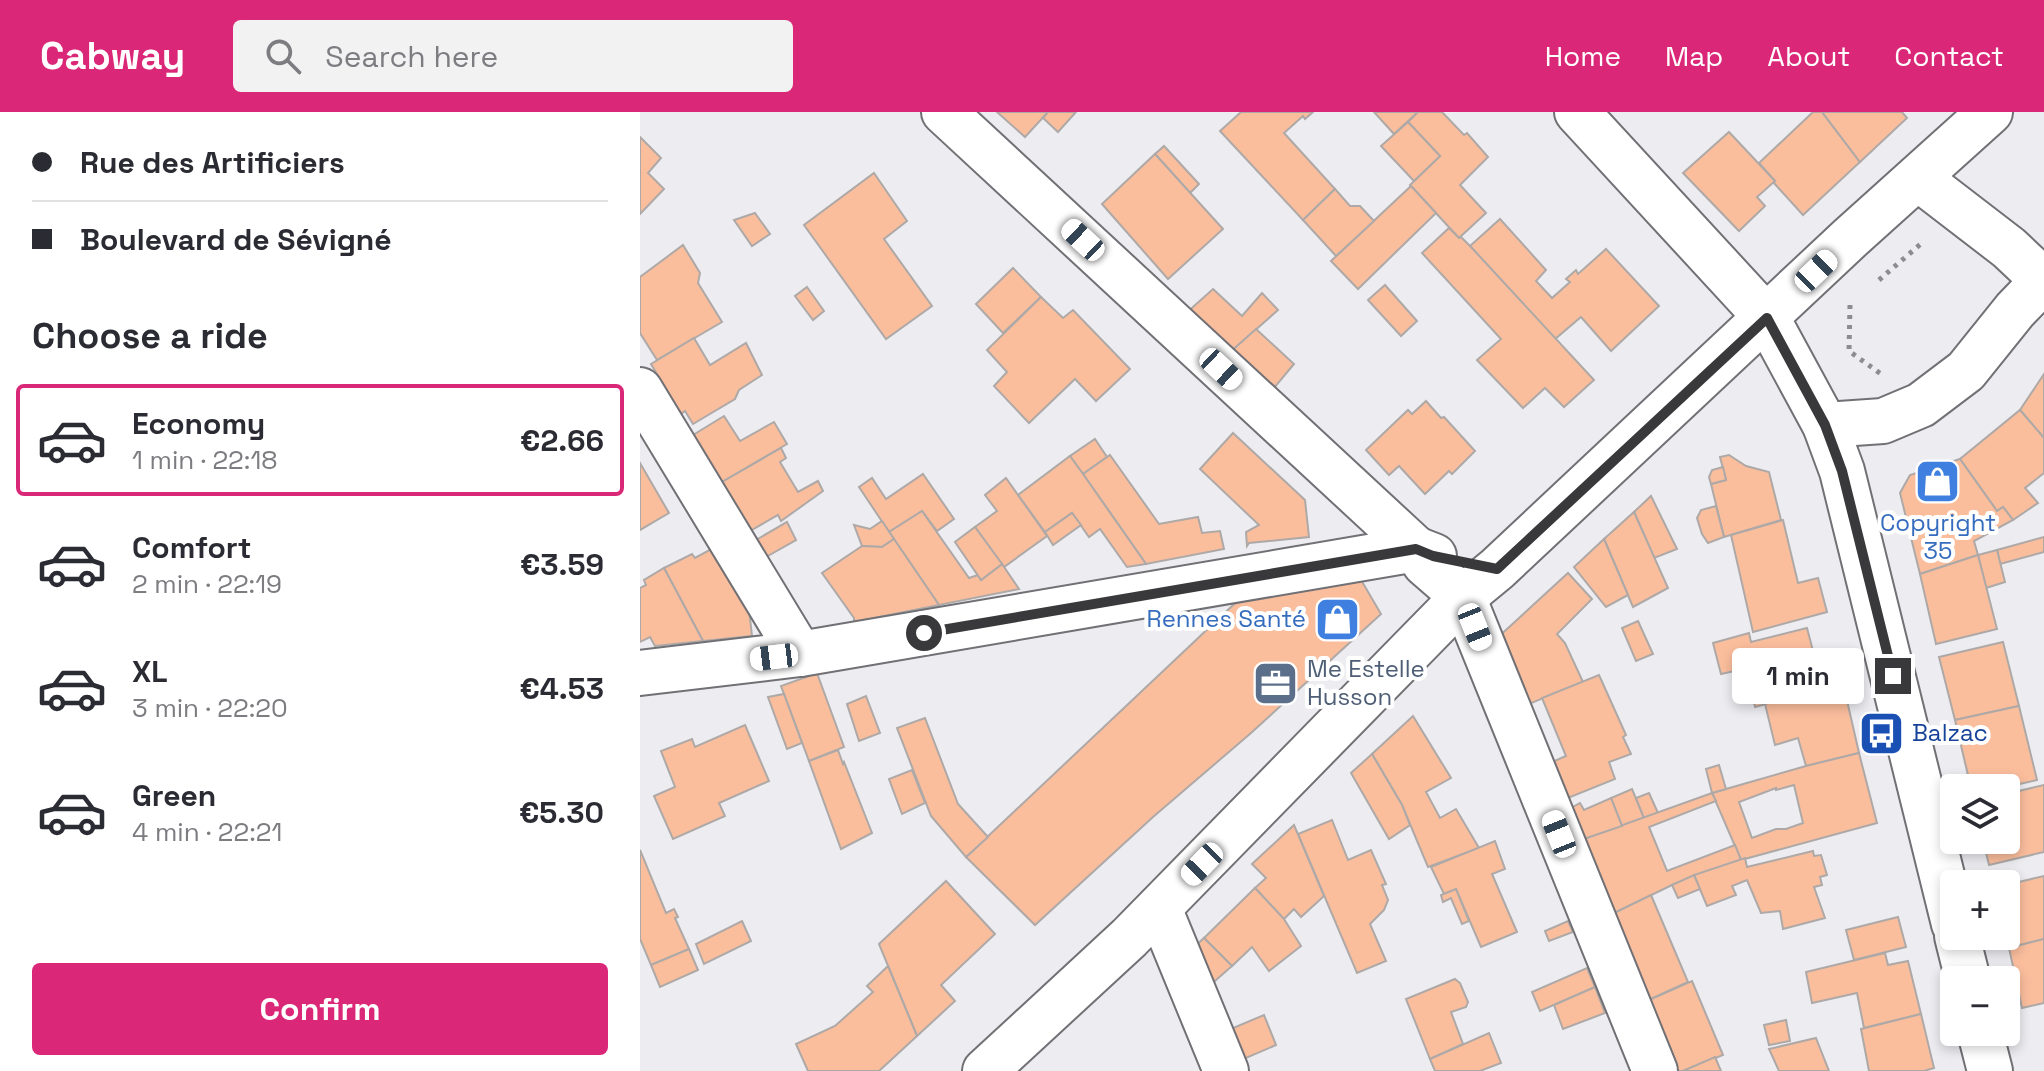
<!DOCTYPE html>
<meta charset="utf-8">
<style>
:root{--surface:#fff;--page:#f2f2f3;--text:#2b2b33;--muted:#7c7c81;--line:#e1e1e2;--accent:#db2777}
body{margin:0;font-family:"Space Grotesk",sans-serif;background:var(--page);color:var(--text);height:100vh;display:flex;flex-direction:column;font-size:30px;white-space:nowrap}
*{box-sizing:border-box;margin:0}
p{font-size:26px;color:var(--muted)}
.icon{flex:none;width:44px;height:44px;fill:none;stroke:currentColor;stroke-width:2;stroke-linecap:round;stroke-linejoin:round}
.map{position:relative;flex:1;overflow:hidden}
.side{display:flex;flex-direction:column;background:var(--surface);width:640px}
.side>*{flex:none}
.top-card{display:grid;align-content:center;height:176px;padding:0 32px;background:var(--surface)}
.buttons{position:absolute;left:1300px;top:662px;display:grid;gap:16px}
.buttons a{display:grid;place-items:center;width:80px;height:80px;border-radius:8px;background:var(--surface);box-shadow:0 4px 12px #0003;font-size:40px}
.end{position:absolute;width:36px;height:36px;margin:-18px;border:10px solid #39393b;background:#fff;box-shadow:0 0 0 4px #fff}
.from{border-radius:50%}
.bubble{position:absolute;height:56px;border-radius:8px;background:var(--surface);box-shadow:0 4px 12px #0003;font-size:26px;font-weight:700;line-height:56px;text-align:center}
.car{position:absolute;width:24px;height:48px;margin:-24px -12px;border-radius:10px;box-shadow:0 0 6px 2px #0007;background:linear-gradient(#fff 24%,#345 0 40%,#fff 0 76%,#345 0 86%,#fff 0)}
.top-card b{display:flex;align-items:center;gap:28px;height:76px;font-size:30px}
.top-card b+b{border-top:2px solid var(--line)}
.top-card i{width:20px;height:20px;background:var(--text)}
ul{padding:0;list-style:none}
li{display:flex;align-items:center;gap:24px;height:112px;margin:0 16px 12px;padding:0 16px;border:4px solid transparent;border-radius:8px}
li div{flex:1}
li b{display:block;font-size:30px}
li em{font-style:normal;font-weight:700}
li.current{border-color:var(--accent)}
li>.icon{width:72px;height:72px;stroke-width:1.5}
h2{padding:0 32px;font-size:36px;line-height:96px}
.cta{display:flex;gap:16px;margin-top:auto;padding:16px 32px}
.cta a{flex:1;height:92px;border-radius:8px;background:var(--accent);color:#fff;font-size:32px;font-weight:700;line-height:92px;text-align:center}
header{display:flex;align-items:center;gap:48px;box-sizing:border-box;height:112px;padding:0 40px;background:var(--accent);color:#fff}
header strong{font-size:38px}
nav{display:flex;gap:44px;margin-inline-start:auto;font-size:28px}
.search{width:560px;height:72px;background:var(--page);display:flex;align-items:center;gap:20px;box-sizing:border-box;padding:0 28px;border-radius:8px;color:var(--muted);font-size:30px}
main{display:flex;flex:1;min-height:0}
.map>svg:first-child{display:block}
.building{fill:#fbbe9d;stroke:#aea9a7;stroke-width:2;fill-rule:evenodd}
.lines{fill:none;stroke-linecap:round;stroke-linejoin:round}
.minor-casing{stroke:#707075;stroke-width:48}
.tertiary-casing{stroke:#707075;stroke-width:48}
.secondary-casing{stroke:#707075;stroke-width:48}
.path{stroke:#8d8d91;stroke-width:5;stroke-dasharray:4 6;stroke-linecap:butt}
.minor{stroke:#fff;stroke-width:44}
.tertiary{stroke:#fff;stroke-width:44}
.secondary{stroke:#fff;stroke-width:44}
.route{stroke:#39393b;stroke-width:10}
.labels{text-anchor:middle;stroke-width:8;stroke-linejoin:round;paint-order:stroke}
.shop-label{font-size:24px;fill:#366cbe;stroke:#fff}
.service-label{font-size:24px;fill:#4e5e75;stroke:#fff;text-anchor:start}
.transit-label{font-size:24px;fill:#164399;stroke:#fff;text-anchor:start}
</style>
<header>
<strong>Cabway</strong>
<div class="search"><svg class="icon" aria-label="search" viewBox="0 0 24 24"><circle cx="10" cy="10" r="6"/><path d="M15 15l6 6"/></svg>Search here</div>
<nav><a>Home</a><a>Map</a><a>About</a><a>Contact</a></nav>
</header>
<main>
<section class="side">
<div class="top-card">
<b><i class="from"></i>Rue des Artificiers</b>
<b><i></i>Boulevard de Sévigné</b>
</div>
<h2>Choose a ride</h2>
<ul>
<li class="current"><svg class="icon" aria-label="car" viewBox="0 0 24 24"><path d="M5 17H2v-5l4-1 3-4h7l3 4 3 1v5h-3M9 17h6M6 11h13"/><circle cx="7" cy="17" r="2"/><circle cx="17" cy="17" r="2"/></svg><div><b>Economy</b><p>1 min · 22:18</p></div><em>€2.66</em></li>
<li><svg class="icon" aria-label="car" viewBox="0 0 24 24"><path d="M5 17H2v-5l4-1 3-4h7l3 4 3 1v5h-3M9 17h6M6 11h13"/><circle cx="7" cy="17" r="2"/><circle cx="17" cy="17" r="2"/></svg><div><b>Comfort</b><p>2 min · 22:19</p></div><em>€3.59</em></li>
<li><svg class="icon" aria-label="car" viewBox="0 0 24 24"><path d="M5 17H2v-5l4-1 3-4h7l3 4 3 1v5h-3M9 17h6M6 11h13"/><circle cx="7" cy="17" r="2"/><circle cx="17" cy="17" r="2"/></svg><div><b>XL</b><p>3 min · 22:20</p></div><em>€4.53</em></li>
<li><svg class="icon" aria-label="car" viewBox="0 0 24 24"><path d="M5 17H2v-5l4-1 3-4h7l3 4 3 1v5h-3M9 17h6M6 11h13"/><circle cx="7" cy="17" r="2"/><circle cx="17" cy="17" r="2"/></svg><div><b>Green</b><p>4 min · 22:21</p></div><em>€5.30</em></li>
</ul>
<div class="cta"><a>Confirm</a></div>
</section>
<div class="map">
<svg width="1404" height="959" viewBox="0 0 1404 959">
<rect width="100%" height="100%" fill="#ececf1"/>
<g class="building">
<path d="M357,0H408L385,25Z"/>
<path d="M408,0H436L418,20L403,6Z"/>
<path d="M601,0H673L665,7L663,4L644,21L695,77L663,108L580,19Z"/>
<path d="M734,0H778L754,22Z"/>
<path d="M778,0H802L824,23L827,21L848,45L820,73L846,101L819,126L770,73L800,44L768,10Z"/>
<path d="M1173,0H1182L1220,50L1163,103L1133,70L1135,69L1119,51Z"/>
<path d="M1182,0H1262L1267,6L1220,50Z"/>
<path d="M768,10L800,44L774,69L741,34Z"/>
<path d="M1089,20L1135,69L1117,85L1125,94L1099,119L1043,61Z"/>
<path d="M0,25L21,46L8,61L24,77L0,102Z"/>
<path d="M524,34L559,72L550,81L515,42Z"/>
<path d="M515,42L583,117L528,167L462,92Z"/>
<path d="M234,61L267,109L244,127L292,194L246,227L164,113Z"/>
<path d="M771,74L796,101L718,177L691,149Z"/>
<path d="M695,77L710,94H720L734,109L696,144L663,108Z"/>
<path d="M115,101L130,122L112,134L94,108Z"/>
<path d="M860,107L906,158L896,169L912,186L930,170L926,167L936,158L938,162L966,137L1019,194L971,239L941,205L915,227L830,134Z"/>
<path d="M809,116L819,126L821,125L830,134L954,268L924,295L905,276L883,296L837,248L861,227L782,141Z"/>
<path d="M43,133L60,161L58,171L82,210L17,248L0,221V165Z"/>
<path d="M373,156L401,185L363,221L336,192Z"/>
<path d="M745,173L777,209L761,224L728,188Z"/>
<path d="M167,175L184,199L173,208L155,184Z"/>
<path d="M573,177L602,204L622,181L638,198L587,243L544,203Z"/>
<path d="M401,185L423,206L433,198L490,257L456,289L435,267L389,311L354,274L367,260L347,238Z"/>
<path d="M616,217L654,252L629,282L587,243Z"/>
<path d="M54,226L70,253L106,231L122,263L99,278L95,287L53,312L45,299L41,302L11,252Z"/>
<path d="M1404,262V326L1380,298Z"/>
<path d="M786,289L801,306L804,305L835,339L812,362L809,359L785,382L759,354L749,363L726,338L768,298L772,302Z"/>
<path d="M1380,298L1404,326V361L1385,376L1398,391L1373,408L1363,395L1357,399L1320,347Z"/>
<path d="M84,304L100,329L134,310L147,332L82,370L53,323Z"/>
<path d="M593,321L665,388L669,425L609,431L607,434L606,420L619,413L560,357Z"/>
<path d="M455,327L467,345L443,362L430,344Z"/>
<path d="M141,336L146,346L140,350L158,380L178,369L183,379L141,409L138,403L110,419L82,370Z"/>
<path d="M470,343L519,412L558,405L562,421L580,419L584,437L506,452L443,362Z"/>
<path d="M1089,343L1106,354L1129,360L1141,408L1084,425L1071,372L1086,368L1080,345Z"/>
<path d="M430,344L443,362L506,452L487,455L460,417L449,425L432,401L405,420L378,383Z"/>
<path d="M1320,347L1357,399L1363,395L1373,408L1334,429L1338,443L1280,462L1260,381L1270,363Z"/>
<path d="M0,351L29,401L0,418Z"/>
<path d="M1083,355L1086,368L1071,372L1069,365L1072,358Z"/>
<path d="M283,362L314,407L297,419L282,399L249,420L219,375L232,366L246,387Z"/>
<path d="M366,366L407,424L364,455L335,415L357,399L345,383Z"/>
<path d="M1011,384L1037,437L1014,446L994,400Z"/>
<path d="M1076,394L1084,425L1068,431L1062,422L1057,406L1061,398Z"/>
<path d="M282,399L329,466L338,463L341,468L362,452L379,477L299,493L249,420Z"/>
<path d="M994,400L1028,476L993,495L964,427Z"/>
<path d="M432,401L441,413L413,433L405,420Z"/>
<path d="M1143,408L1158,471L1178,466L1187,500L1113,520L1091,423Z"/>
<path d="M242,409L254,427L242,435L222,434L214,413L230,417Z"/>
<path d="M147,410L156,428L126,445L116,428Z"/>
<path d="M335,415L362,452L341,468L315,430Z"/>
<path d="M1404,425V440L1360,452L1357,438Z"/>
<path d="M254,427L299,493L214,510V506L182,461L222,434L242,435Z"/>
<path d="M964,427L988,483L966,495L934,455Z"/>
<path d="M75,435L109,497L112,524L63,529L24,456L52,442L55,446Z"/>
<path d="M1357,438L1365,470L1346,476L1338,443Z"/>
<path d="M1338,443L1357,517L1296,532L1280,462Z"/>
<path d="M24,456L63,529L15,534L10,525L0,530V476L6,473L4,468Z"/>
<path d="M717,461L741,502L611,621L513,705L395,813L326,745L608,479Z"/>
<path d="M928,461L952,487L917,522L925,531L943,570L879,596L855,528Z"/>
<path d="M998,509L1013,542L996,549L982,516Z"/>
<path d="M1167,516L1183,577L1115,595L1111,576L1121,573L1117,554L1081,562L1073,531L1109,521L1111,530Z"/>
<path d="M1363,530L1379,594L1315,608L1299,545Z"/>
<path d="M177,561L204,635L169,649L141,574Z"/>
<path d="M959,563L986,623L983,625L991,642L969,650L975,667L918,690L903,654L926,644L902,586Z"/>
<path d="M1203,571L1219,641L1166,654L1158,626L1135,633L1125,592Z"/>
<path d="M144,582L162,631L147,637L128,585Z"/>
<path d="M226,584L240,621L219,629L207,592Z"/>
<path d="M1379,594L1397,668L1362,676H1331L1315,608Z"/>
<path d="M773,604L811,666L786,680L800,706L816,697L839,736L788,755L762,693L732,642Z"/>
<path d="M285,606L318,692L348,725L326,745L291,704L257,616Z"/>
<path d="M105,613L129,669L79,691L85,704L33,727L14,684L35,675L21,639L52,627L55,635Z"/>
<path d="M198,638L203,652L204,650L232,721L201,737L169,649Z"/>
<path d="M1219,641L1237,711L1101,748L1072,681L1166,654ZM1154,673L1163,711L1146,717H1136L1112,726L1099,690L1136,676V678Z"/>
<path d="M732,642L762,693L770,713L749,727L711,661Z"/>
<path d="M1079,653L1086,677L1072,681L1066,657Z"/>
<path d="M272,658L285,691L262,702L249,667Z"/>
<path d="M1404,673V740L1349,753L1343,728H1366V682Z"/>
<path d="M992,677L1004,706L982,714L971,686Z"/>
<path d="M1009,681L1018,701L1004,706L996,686Z"/>
<path d="M1072,681L1076,689L1009,715L1027,759L1095,733L1101,748L1032,773L966,805L935,730Z"/>
<path d="M971,686L982,714L935,730L922,701L940,691L944,698Z"/>
<path d="M692,708L708,748L731,738L746,772L742,773L748,788L744,798L730,812L746,849L717,861L658,722Z"/>
<path d="M654,713L684,784L661,805L654,797L644,807L615,776L626,766L612,752Z"/>
<path d="M855,729L865,757L852,762L877,820L841,835L816,777L804,782L791,755Z"/>
<path d="M0,738L26,801L34,797L38,805L35,806L49,837L11,853L0,827Z"/>
<path d="M1173,739L1174,744L1181,743L1187,763L1180,765L1182,773L1174,775L1185,806L1143,817L1140,799L1121,801L1107,768L1092,774L1096,783L1067,794L1054,763L1105,746L1107,755Z"/>
<path d="M1054,763L1060,777L1038,786L1032,773Z"/>
<path d="M1404,764V827L1369,836L1366,824V773Z"/>
<path d="M306,769L355,822L301,873L315,889L277,924L239,832Z"/>
<path d="M615,776L644,807L661,834L629,859L612,835L592,854L564,826Z"/>
<path d="M816,777L829,809L822,812L811,786L803,790L801,783Z"/>
<path d="M1011,783L1048,870L1002,891L966,805Z"/>
<path d="M1258,805L1266,835L1214,848L1206,818Z"/>
<path d="M102,809L111,829L64,852L56,832Z"/>
<path d="M928,809L933,820L909,829L905,819Z"/>
<path d="M564,826L592,854L568,875L552,837Z"/>
<path d="M1404,827V891L1382,896L1369,836Z"/>
<path d="M49,837L58,858L20,875L11,853Z"/>
<path d="M1245,841L1248,853L1268,849L1281,902L1224,916L1217,881L1172,891L1166,860Z"/>
<path d="M248,854L277,924L239,959H168L156,932L195,914L233,880L227,874Z"/>
<path d="M947,856L955,875L900,899L892,880Z"/>
<path d="M815,867L820,871L828,890L826,895L811,900L823,932L790,947L766,887Z"/>
<path d="M1052,869L1083,943L1043,959H1030L1002,891Z"/>
<path d="M955,875L965,901L923,917L914,893Z"/>
<path d="M1281,902L1294,956L1284,959H1229L1221,917Z"/>
<path d="M624,903L636,933L599,949L586,919Z"/>
<path d="M1146,908L1150,929L1129,933L1124,913Z"/>
<path d="M849,921L861,951L840,959H795L790,947Z"/>
<path d="M1176,926L1189,959H1139L1129,937Z"/>
<path d="M1075,945L1081,959H1043Z"/>
</g>
<g class="lines">
<defs>
<g id="minor">
<path d="M304,0L776,437L785,452L823,485L1015,959"/>
<path d="M1278,66L1369,136L1404,169"/>
<path d="M0,278L160,542"/>
<path d="M1185,313L1243,309L1281,293L1326,259L1375,198L1403,169"/>
<path d="M0,561L160,542L776,437L794,444"/>
<path d="M519,796L586,959"/>
</g>
<g id="tertiary">
<path d="M937,0L1127,206L1185,313L1202,359L1314,812"/>
<path d="M1317,824L1328,868"/>
<path d="M1340,920L1350,959"/>
</g>
<path id="secondary" d="M345,959L489,826L823,485L857,457L1210,126L1350,0"/>
</defs>
<use href="#minor" class="minor-casing"/>
<use href="#tertiary" class="tertiary-casing"/>
<use href="#secondary" class="secondary-casing"/>
<g class="path">
<path d="M1239,168L1283,130"/>
<path d="M1210,193L1209,239L1241,262"/>
</g>
<use href="#minor" class="minor"/>
<use href="#tertiary" class="tertiary"/>
<use href="#secondary" class="secondary"/>
</g>
<g class="lines">
<path class="route" d="M284,521L776,437L793,444L857,457L1127,206L1185,313L1202,359L1253,564"/>
</g>
<defs>
<symbol id="shop-square" viewBox="-11 -11 22 22"><rect x="-9" y="-9" width="18" height="18" rx="4" fill="#3f7fe0" stroke="#fff"/><path d="M-5-2.5h2.3a2.7 3.5 0 0 1 5.4 0H5L5.5 6h-11ZM-1.5-2.5h3a1.5 2.3 0 0 0-3 0Z" fill="#fff"/></symbol>
<symbol id="office-square" viewBox="-11 -11 22 22"><rect x="-9" y="-9" width="18" height="18" rx="4" fill="#5c6f8a" stroke="#fff"/><path d="M-6-3h4V-5.5h4V-3h4V5H-6ZM-1-4.5V-3h2v-1.5ZM-6 0V1H6V0Z" fill="#fff"/></symbol>
<symbol id="bus-square" viewBox="-11 -11 22 22"><rect x="-9" y="-9" width="18" height="18" rx="4" fill="#1a4fb4" stroke="#fff"/><path d="M-5-6H5V4H4V6H2V4H-2V6H-4V4H-5ZM-3.5-4V0h7V-4ZM-3.5 1.2v1.5H-2V1.2ZM2 1.2v1.5H3.5V1.2Z" fill="#fff"/></symbol>
</defs>
<g fill-rule="evenodd">
<use href="#shop-square" x="1272" y="344" width="51" height="51"/>
<use href="#shop-square" x="672" y="482" width="51" height="51"/>
<use href="#office-square" x="610" y="546" width="51" height="51"/>
<use href="#bus-square" x="1216" y="596" width="51" height="51"/>
</g>
<g class="labels">
<g class="shop-label">
<text x="1298" y="419">Copyright<tspan x="1298" dy="28">35</tspan></text>
<text x="666" y="515" text-anchor="end">Rennes Santé</text>
</g>
<g class="service-label">
<text x="667" y="565">Me Estelle<tspan x="667" dy="28">Husson</tspan></text>
</g>
<g class="transit-label">
<text x="1272" y="629">Balzac</text>
</g>
</g>
</svg>
<div class="buttons">
<a><svg class="icon" aria-label="layers" viewBox="0 0 24 24"><path d="M12 4l9 5-9 5-9-5zM3 14l9 5 9-5"/></svg></a>
<a>+</a>
<a>−</a>
</div>
<i class="end from" style="left:284px;top:521px"></i>
<i class="end" style="left:1253px;top:564px"></i>
<div class="bubble" style="left:1092px;top:536px;width:132px">1 min</div>
<i class="car" style="left:443px;top:128px;rotate:313deg"></i>
<i class="car" style="left:1176px;top:159px;rotate:46deg"></i>
<i class="car" style="left:581px;top:257px;rotate:133deg"></i>
<i class="car" style="left:835px;top:515px;rotate:158deg"></i>
<i class="car" style="left:134px;top:545px;rotate:263deg"></i>
<i class="car" style="left:919px;top:722px;rotate:338deg"></i>
<i class="car" style="left:562px;top:752px;rotate:224deg"></i>
</div>
</main>
